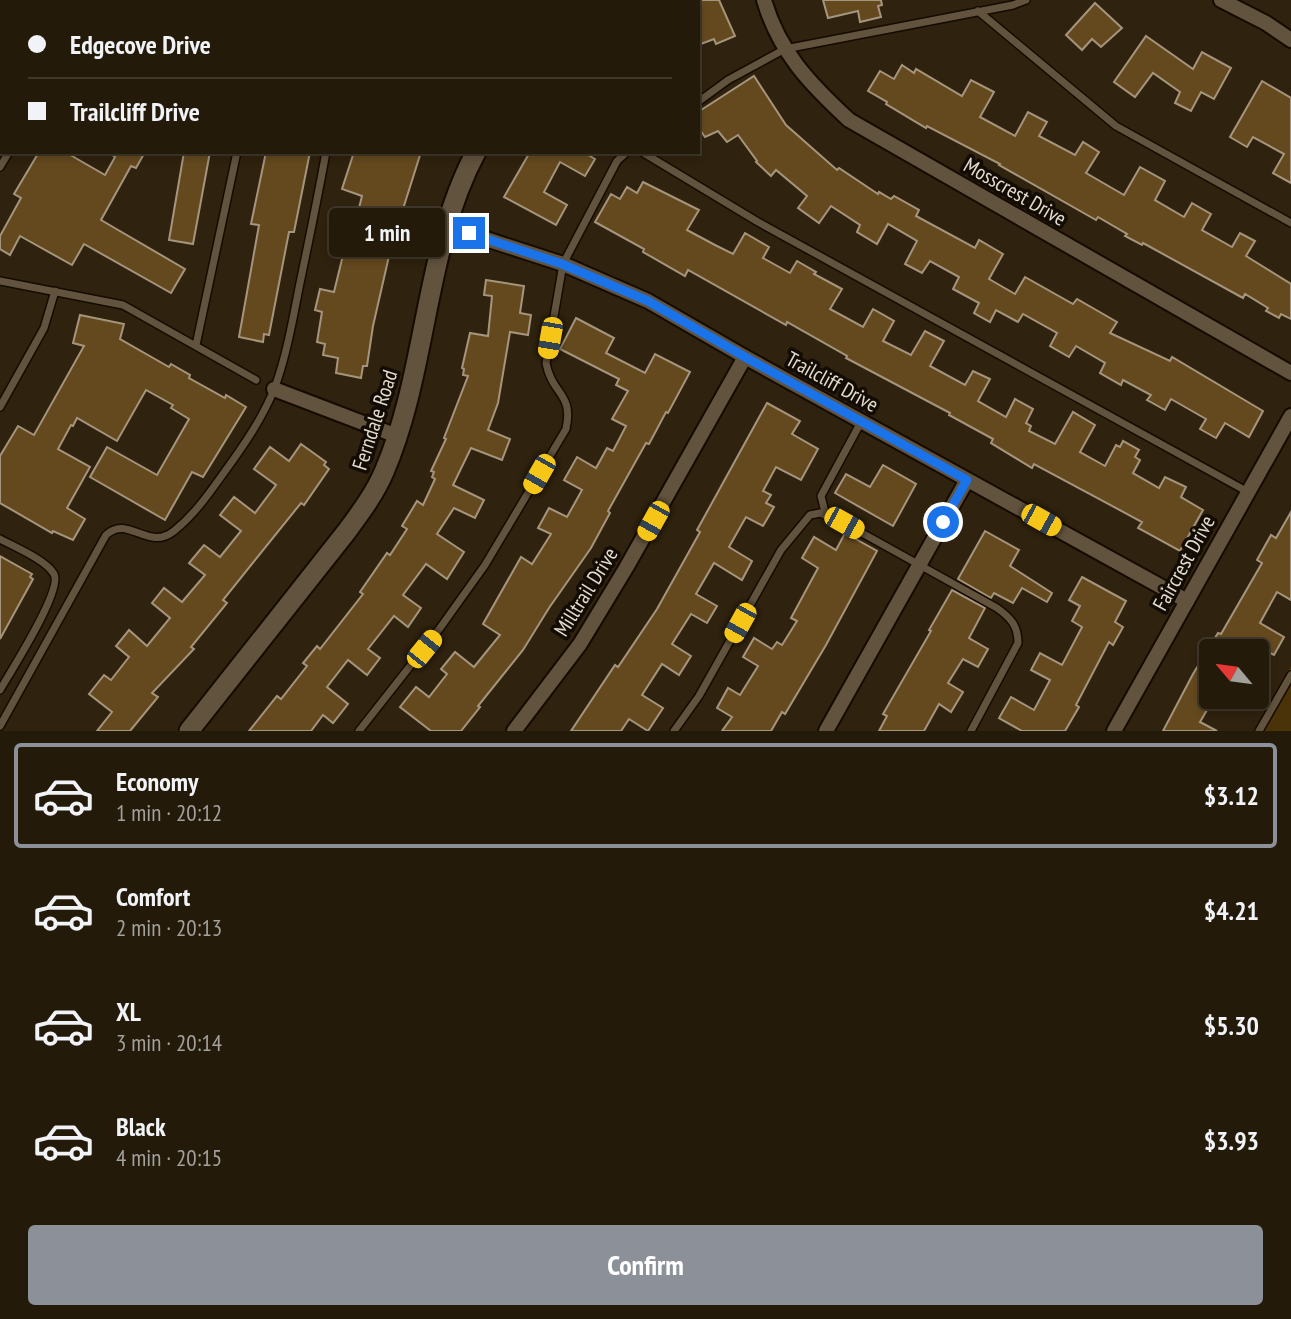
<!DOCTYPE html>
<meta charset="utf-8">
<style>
:root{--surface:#231a0a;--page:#2f2718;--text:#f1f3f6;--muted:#a3a19c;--line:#40382b;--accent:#8c9099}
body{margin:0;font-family:"PT Sans Narrow",sans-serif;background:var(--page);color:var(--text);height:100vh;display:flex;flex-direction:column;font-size:26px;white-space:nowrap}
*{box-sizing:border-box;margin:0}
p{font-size:23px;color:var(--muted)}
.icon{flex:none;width:38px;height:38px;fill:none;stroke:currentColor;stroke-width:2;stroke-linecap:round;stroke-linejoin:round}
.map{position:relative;height:731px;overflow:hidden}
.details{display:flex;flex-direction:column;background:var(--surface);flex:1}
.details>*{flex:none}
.banner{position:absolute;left:0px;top:0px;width:700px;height:154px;box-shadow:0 4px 10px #0003,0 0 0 2px var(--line);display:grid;align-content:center;height:154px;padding:0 28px;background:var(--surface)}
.needle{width:46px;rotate:299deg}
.tools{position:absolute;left:1199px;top:639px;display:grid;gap:14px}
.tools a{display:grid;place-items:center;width:70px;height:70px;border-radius:7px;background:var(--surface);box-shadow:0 4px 10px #0003,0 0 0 2px var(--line);font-size:35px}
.end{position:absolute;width:32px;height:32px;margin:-16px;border:9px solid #1a73e8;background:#fff;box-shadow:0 0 0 4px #fff}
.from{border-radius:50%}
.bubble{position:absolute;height:49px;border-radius:7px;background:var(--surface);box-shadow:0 4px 10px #0003,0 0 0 2px var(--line);font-size:23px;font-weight:700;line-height:49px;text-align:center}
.car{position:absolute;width:21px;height:42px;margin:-21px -10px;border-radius:9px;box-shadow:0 0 5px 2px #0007;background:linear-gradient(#f5c518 24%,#345 0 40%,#f5c518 0 76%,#345 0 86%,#f5c518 0)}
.banner b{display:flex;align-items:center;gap:24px;height:66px;font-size:26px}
.banner b+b{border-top:2px solid var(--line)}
.banner i{width:18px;height:18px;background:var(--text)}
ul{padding:12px 0 0;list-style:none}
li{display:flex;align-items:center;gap:21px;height:105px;margin:0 14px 10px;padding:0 14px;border:4px solid transparent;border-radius:7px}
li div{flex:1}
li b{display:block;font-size:26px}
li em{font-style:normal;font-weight:700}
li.selected{border-color:var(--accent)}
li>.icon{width:63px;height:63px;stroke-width:1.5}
.primary-button{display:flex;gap:14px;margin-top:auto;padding:14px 28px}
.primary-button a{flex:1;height:80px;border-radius:7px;background:var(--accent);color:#fff;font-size:28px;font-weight:700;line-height:80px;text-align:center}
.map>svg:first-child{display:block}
.green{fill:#4a3209}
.building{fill:#65491e;stroke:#a5957e;stroke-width:2}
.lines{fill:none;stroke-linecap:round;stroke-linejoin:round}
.lane-casing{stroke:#160b00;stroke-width:10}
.street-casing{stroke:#160b00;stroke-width:18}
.secondary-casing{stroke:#160b00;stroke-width:23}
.lane{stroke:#62533e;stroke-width:7}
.street{stroke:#62533e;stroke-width:14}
.secondary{stroke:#62533e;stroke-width:19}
.route{stroke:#1a73e8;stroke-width:9}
.labels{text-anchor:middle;stroke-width:7;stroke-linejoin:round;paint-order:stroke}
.street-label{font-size:21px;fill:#e4dbcf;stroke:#120c05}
</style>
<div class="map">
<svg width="1291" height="731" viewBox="0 0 1291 731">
<rect width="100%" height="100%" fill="#2f220e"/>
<path class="green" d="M1291,666V731H1254Z"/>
<g class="building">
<path d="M698,0H719L735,36L716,44L714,39L698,45Z"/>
<path d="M823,0H881L882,5L878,6L881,17L860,22L858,11L828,18Z"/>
<path d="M1095,3L1122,28L1101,47L1092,39L1082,50L1066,35Z"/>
<path d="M1146,36L1193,69L1202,52L1231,68L1214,99L1201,92L1191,111L1175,103L1180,92L1153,73L1135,97L1114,82Z"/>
<path d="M902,65L914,73L916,69L962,96L971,80L994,92L980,117L1015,136L1028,112L1047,122L1039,136L1075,155L1083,142L1099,152L1086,173L1124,195L1140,167L1165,181L1155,200L1184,217L1192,203L1211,214L1202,230L1232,247L1240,233L1255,241L1246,256L1291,284V319L1281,314L1279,318L1266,311L1268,308L1245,294L1243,298L1143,243L1142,245L1125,236L1127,234L1098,217L1096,220L999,165L1000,164L927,126L926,128L886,104L887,102L868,91L880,71L894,79Z"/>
<path d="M754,76L786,125L837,170L839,168L878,194L879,192L891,199L894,196L919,210L916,216L975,248L979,240L1003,254L989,279L1015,294L1025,277L1073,304L1077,299L1117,322L1110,333L1170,361L1172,357L1263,411L1249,437L1225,423L1216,438L1200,429L1206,419L1171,399L1165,410L1147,400L1151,395L1123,380L1121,385L1100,373L1105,363L1076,346L1069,357L1050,346L1057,333L1023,314L1018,322L996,310L990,322L974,313L979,303L953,289L959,277L930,261L922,273L905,264L917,241L888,224L877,244L857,232L860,225L831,206L819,223L798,208L807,196L776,170L771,176L756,162L757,161L738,135L727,142L718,131L705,137L698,127V112Z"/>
<path d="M1262,81L1291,98V183L1273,173L1284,154L1253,137L1247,147L1230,137Z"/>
<path d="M39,152H65L105,175L115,157L108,152H145L136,168L131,166L101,220L185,269L171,293L84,244L72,265L20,236L10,255L0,249V236L21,198L14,194Z"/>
<path d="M184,152H210L193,244L169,240Z"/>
<path d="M266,152H310L294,232H289L269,335L264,334L263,342L239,337L259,225L251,224Z"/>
<path d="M354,152H421L403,209L400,208L373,326L367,366H363L361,378L336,373L338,358L323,355L325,344L317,342L322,312L315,310L320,289L334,292L343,255L332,252L337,232L352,236L362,196L342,189Z"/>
<path d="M530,152H583L595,159L585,176L560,162L544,192L567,205L556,225L504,197Z"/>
<path d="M643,182L699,210L687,230L715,245L733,254L745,233L769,247L763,258L790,273L797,261L816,272L814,274L842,289L830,309L863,327L873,309L894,321L883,341L911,355L925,331L944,341L930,366L965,385L973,371L990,379L978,401L1006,417L1015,399L1033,409L1026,423L1031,426L1029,431L1055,444L1073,412L1095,425L1080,452L1105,466L1116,445L1120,447L1123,441L1139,450L1135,457L1140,460L1133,473L1159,488L1165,477L1186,487L1181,497L1203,510L1180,551L1138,528L1142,522L1034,464L1032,468L991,443L993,439L949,415L950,413L846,358L847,356L787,322L786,325L688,270L685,276L643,252L644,249L595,222L611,194L620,199L627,187L637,193Z"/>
<path d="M486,280L524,286L520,313L531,315L528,335L510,332L498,403L488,430L510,439L502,460L471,448L453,485L484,500L475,518L454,508L437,534L464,552L447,579L426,564L403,595L421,608L408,627L394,616L368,649L380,658L367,675L348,660L327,687L348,704L333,723L323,715L311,731H249L277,696L281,699L307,666L303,663L317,646L320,649L363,594L360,592L387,553L390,555L407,529L402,526L417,501L423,505L435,479L432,477L434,472L431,471L446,439L444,438L468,376L463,375L464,369L462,368L470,333L488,336L492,296L484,295Z"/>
<path d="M80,315L124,324L120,339L169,367L171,364L190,375L189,378L225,398L226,395L246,407L203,477L192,472L165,520L90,477L107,447L157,475L189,419L171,408L173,405L146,390L117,441L77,418L73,426L71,425L58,449L90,467L67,508L85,519L73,540L53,531L52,533L0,503V456L18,426L34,435L84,346L73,343Z"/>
<path d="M576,318L614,338L606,353L645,373L655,354L690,372L668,413L666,412L649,444L646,443L608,511L610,513L591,548L549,608L523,650L478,706L480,707L461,731H431L400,707L416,687L429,697L447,674L441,669L455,652L474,667L500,635L483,624L521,557L532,564L551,534L538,528L549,508L567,517L582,490L564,480L577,457L596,468L607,448L613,451L626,426L612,419L628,391L616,385L619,379L560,349Z"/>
<path d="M767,403L800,421L792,434L818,449L801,480L776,467L763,491L771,495L766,503L774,507L763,526L746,517L729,547L752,561L742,580L714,563L696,594L717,606L707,623L691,614L672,644L691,656L679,675L662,664L642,695L663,708L648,731L629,719L621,731H571L615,665L618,667L657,609L700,532L697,530Z"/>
<path d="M301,444L326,462L324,465L329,469L304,505L301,503L223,600L227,603L191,647L194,649L152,693L158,697L130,731H97L112,712L89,694L104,675L111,680L129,657L116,646L129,630L147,646L170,618L152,603L164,588L182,602L205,575L189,563L204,545L220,557L241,531L220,515L234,497L255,513L276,485L254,469L270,447L289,461Z"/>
<path d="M883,465L916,484L893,526L835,493L846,474L870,487Z"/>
<path d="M1291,512V600L1277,592L1260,623L1284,637L1274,655L1250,642L1245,651H1211V703L1200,722L1217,731H1163L1193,674L1218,633L1221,634L1262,563L1257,560L1271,535L1276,538Z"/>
<path d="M985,531L1019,550L1010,566L1052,593L1047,602L1022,588L1013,603L994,593L991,598L958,579Z"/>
<path d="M845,533L877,551L826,645L785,714L782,712L771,731H722L732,717L717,708L728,688L740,695L758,666L743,657L754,638L772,649L777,642L782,645L797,621L791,618L818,568L802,558L814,537L836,550Z"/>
<path d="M0,556L32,574L30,577L33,579L0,639Z"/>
<path d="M1082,577L1126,601L1115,622L1123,627L1113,645L1109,642L1076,705L1079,707L1065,731H1022L999,718L1011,697L1034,710L1050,680L1031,670L1040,653L1062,665L1082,627L1072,621L1080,606L1069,600Z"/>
<path d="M952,590L985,608L969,638L988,649L978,667L963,659L948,683L963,692L951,712L939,704L924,731H879L887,716L883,714L931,631L929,630Z"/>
</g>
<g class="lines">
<defs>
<g id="lane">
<path d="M356,2L357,0"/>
<path d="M978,11L1116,126L1291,223"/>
<path d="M0,99L2,95"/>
<path d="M698,102L728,80L785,49L1013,5L1026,0"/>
<path d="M642,152L758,222L1248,492"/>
<path d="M0,167L9,152"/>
<path d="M0,281L123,305L256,380"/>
<path d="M196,345L237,152"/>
<path d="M0,407L44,328L55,291"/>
<path d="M826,516L821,496L861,422"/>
<path d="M0,539C15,547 46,560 54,574C63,590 11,671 0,690"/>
<path d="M0,726L106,535C128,514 148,552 174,531C194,515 208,495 223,474C242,448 263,418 275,387C287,354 293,318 300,283C309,240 318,196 326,152"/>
<path d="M359,731L440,628L485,565L566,429C574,393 552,395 546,363L563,264L617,161L627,152"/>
<path d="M674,731L699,696L781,550L810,515L820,513L844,523L997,608C1011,618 1018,626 1018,643L971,731"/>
<path d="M1259,731L1291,675"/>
</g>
<g id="street">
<path d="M764,0C779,52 810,84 849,120L1291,373"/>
<path d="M1221,0L1266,23L1291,40"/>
<path d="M446,226L563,264L648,301L745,357L1187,601"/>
<path d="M274,389L397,436"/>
<path d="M514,731L580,644L626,568L745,357"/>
<path d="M826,731L967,480"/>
<path d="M1114,731L1291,416"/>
</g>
<g id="secondary">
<path d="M603,2L605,0"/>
<path d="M189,731L347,531C361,512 375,493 384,472C428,370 424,249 476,152"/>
</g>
</defs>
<use href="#lane" class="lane-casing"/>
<use href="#street" class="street-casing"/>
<use href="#secondary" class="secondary-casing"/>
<use href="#lane" class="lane"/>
<use href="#street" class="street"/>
<use href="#secondary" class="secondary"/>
</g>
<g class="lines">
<path class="route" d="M469,233L562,264L648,301L745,357L967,480L943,522"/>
</g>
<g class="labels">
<g class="street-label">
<text transform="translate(1015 192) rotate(30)" y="7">Mosscrest Drive</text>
<text transform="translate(832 382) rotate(29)" y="7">Trailcliff Drive</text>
<text transform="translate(375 420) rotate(-72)" y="7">Ferndale Road</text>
<text transform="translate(1184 563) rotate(-61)" y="7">Faircrest Drive</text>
<text transform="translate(586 592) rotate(-58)" y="7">Milltrail Drive</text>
</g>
</g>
</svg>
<div class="tools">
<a><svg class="needle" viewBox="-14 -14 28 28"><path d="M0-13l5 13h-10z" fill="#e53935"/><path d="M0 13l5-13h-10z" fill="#a3a19c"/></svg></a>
</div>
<i class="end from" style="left:943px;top:522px"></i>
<i class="end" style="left:469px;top:233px"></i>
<div class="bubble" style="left:329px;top:208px;width:116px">1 min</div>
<i class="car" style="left:550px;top:338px;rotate:190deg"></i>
<i class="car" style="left:539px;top:474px;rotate:210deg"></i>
<i class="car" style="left:1041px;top:520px;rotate:119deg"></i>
<i class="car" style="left:653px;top:521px;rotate:209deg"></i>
<i class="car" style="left:844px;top:523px;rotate:119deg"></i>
<i class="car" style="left:740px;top:623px;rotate:209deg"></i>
<i class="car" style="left:424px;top:649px;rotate:39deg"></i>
<div class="banner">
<b><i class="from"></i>Edgecove Drive</b>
<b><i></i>Trailcliff Drive</b>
</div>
</div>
<section class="details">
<ul>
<li class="selected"><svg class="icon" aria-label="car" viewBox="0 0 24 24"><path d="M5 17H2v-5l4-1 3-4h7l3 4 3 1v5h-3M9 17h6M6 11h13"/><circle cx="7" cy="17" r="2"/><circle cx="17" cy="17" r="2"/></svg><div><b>Economy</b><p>1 min · 20:12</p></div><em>$3.12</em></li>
<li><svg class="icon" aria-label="car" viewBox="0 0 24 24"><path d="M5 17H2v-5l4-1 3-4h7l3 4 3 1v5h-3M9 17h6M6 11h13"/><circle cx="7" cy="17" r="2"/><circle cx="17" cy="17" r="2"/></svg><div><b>Comfort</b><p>2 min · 20:13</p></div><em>$4.21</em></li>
<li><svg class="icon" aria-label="car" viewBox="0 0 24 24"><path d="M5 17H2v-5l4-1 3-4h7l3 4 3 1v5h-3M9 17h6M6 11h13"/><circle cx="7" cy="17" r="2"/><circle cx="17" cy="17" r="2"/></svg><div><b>XL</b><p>3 min · 20:14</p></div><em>$5.30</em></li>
<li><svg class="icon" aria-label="car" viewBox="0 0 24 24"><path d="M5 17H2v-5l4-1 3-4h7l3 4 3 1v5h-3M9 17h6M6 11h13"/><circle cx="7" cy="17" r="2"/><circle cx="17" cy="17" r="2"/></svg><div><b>Black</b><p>4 min · 20:15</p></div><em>$3.93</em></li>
</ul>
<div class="primary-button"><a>Confirm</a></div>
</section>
